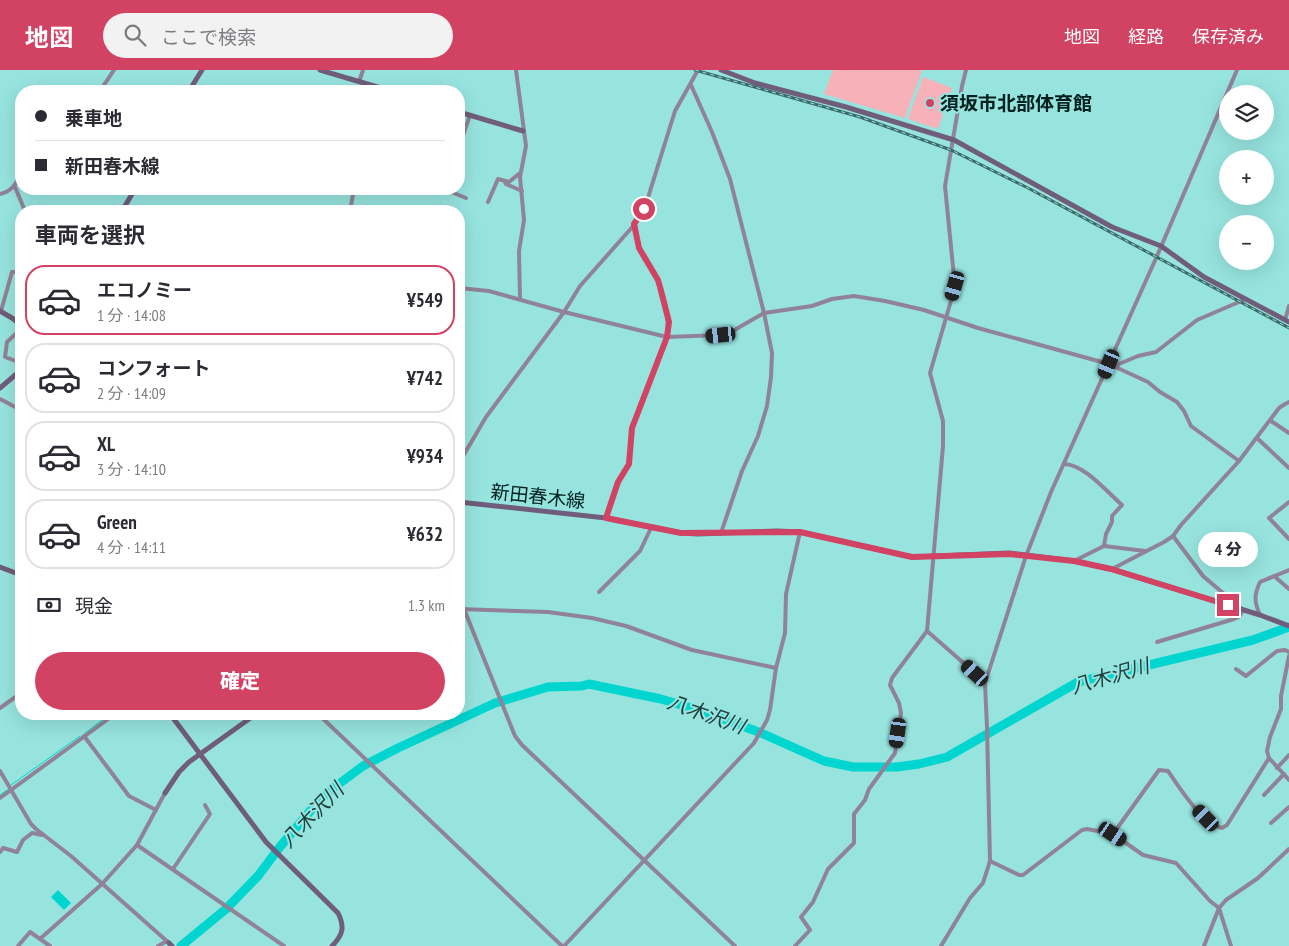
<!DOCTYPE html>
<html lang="ja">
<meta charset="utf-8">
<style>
:root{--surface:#fff;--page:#f2f2f3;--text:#2b2b33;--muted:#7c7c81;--line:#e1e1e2;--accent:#d24363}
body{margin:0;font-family:"PT Sans Narrow","Noto Sans JP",sans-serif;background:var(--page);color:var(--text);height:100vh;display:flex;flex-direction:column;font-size:19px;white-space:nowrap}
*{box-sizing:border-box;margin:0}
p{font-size:16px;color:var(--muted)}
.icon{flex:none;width:28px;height:28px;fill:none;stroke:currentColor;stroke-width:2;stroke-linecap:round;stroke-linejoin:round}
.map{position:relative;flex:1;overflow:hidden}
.details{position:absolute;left:15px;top:135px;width:450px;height:515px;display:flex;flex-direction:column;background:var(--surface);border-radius:20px;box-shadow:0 5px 20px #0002}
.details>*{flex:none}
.top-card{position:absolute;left:15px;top:15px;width:450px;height:110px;border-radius:20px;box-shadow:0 5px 20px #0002;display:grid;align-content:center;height:110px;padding:0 20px;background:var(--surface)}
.buttons{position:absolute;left:1219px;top:15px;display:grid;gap:10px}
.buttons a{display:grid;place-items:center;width:55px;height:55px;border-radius:50%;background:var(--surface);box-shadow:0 5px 20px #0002;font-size:25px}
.end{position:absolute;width:22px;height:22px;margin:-11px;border:6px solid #d24363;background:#fff;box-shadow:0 0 0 2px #fff}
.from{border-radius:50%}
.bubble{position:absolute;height:35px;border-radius:18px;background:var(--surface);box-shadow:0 5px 20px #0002;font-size:16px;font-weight:800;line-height:35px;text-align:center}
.car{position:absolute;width:15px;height:30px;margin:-15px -8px;border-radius:6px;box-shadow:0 0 4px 1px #0007;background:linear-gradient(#222 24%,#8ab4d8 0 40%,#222 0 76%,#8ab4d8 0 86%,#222 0)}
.top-card b{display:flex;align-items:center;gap:18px;height:48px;font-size:19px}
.top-card b+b{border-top:1px solid var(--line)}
.top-card i{width:12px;height:12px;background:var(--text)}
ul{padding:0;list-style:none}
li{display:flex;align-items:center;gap:15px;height:70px;margin:0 10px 8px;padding:0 10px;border:2px solid var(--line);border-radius:20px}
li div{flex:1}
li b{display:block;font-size:19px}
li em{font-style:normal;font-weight:800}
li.on{border-color:var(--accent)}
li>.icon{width:45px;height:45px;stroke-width:1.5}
h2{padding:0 20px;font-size:22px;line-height:60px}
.pay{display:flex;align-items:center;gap:12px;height:55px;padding:0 20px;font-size:19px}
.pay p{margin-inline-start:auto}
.button{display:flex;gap:10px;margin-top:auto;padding:10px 20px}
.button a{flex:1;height:58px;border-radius:30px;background:var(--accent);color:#fff;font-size:20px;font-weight:800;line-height:58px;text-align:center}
header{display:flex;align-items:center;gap:30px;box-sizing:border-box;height:70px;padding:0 25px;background:var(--accent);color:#fff}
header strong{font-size:24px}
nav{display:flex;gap:28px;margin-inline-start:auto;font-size:18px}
.search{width:350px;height:45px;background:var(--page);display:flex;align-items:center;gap:12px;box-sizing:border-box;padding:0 18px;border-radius:28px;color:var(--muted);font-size:19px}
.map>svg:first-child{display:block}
.green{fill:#f7b1b9}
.water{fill:#00d5cf}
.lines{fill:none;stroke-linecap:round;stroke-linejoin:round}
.stream{stroke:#00d5cf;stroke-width:1}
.river{stroke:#00d5cf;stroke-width:9}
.street{stroke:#908398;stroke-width:4}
.secondary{stroke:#6f5d7b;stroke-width:5}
.rail-casing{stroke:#3a6b68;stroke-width:3}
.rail{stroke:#97e4df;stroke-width:1;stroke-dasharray:4;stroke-linecap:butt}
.route{stroke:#d24363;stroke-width:6}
.poi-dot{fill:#d24363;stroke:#97e4df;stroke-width:2}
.labels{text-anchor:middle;stroke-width:4;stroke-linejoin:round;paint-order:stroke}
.poi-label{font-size:19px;font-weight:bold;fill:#00201e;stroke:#97e4df;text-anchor:start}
.street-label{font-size:19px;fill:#00201e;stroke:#97e4df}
.water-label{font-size:20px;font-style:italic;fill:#1e403e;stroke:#97e4df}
</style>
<header>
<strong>地図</strong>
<div class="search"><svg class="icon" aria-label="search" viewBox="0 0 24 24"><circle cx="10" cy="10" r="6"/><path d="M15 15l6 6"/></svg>ここで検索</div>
<nav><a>地図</a><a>経路</a><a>保存済み</a></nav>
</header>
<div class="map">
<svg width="1289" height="876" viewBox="0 0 1289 876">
<rect width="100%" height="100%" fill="#97e4df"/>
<g class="green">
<path d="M833,0H922L905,48L824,24Z"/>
<path d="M923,7L952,18L938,59L908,49Z"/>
</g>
<path class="water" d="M58,820L71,833L64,840L51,827Z"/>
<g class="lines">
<g class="stream">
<path d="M85,663L110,644"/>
<path d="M11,715L80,666"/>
<path d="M0,725L7,720"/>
</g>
<path class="river" d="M181,876L226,839L258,806L279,778L317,733L332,719L363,696L398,678L495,633L548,617L582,616L589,614L661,629L705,642L761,663L824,691L853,697H897L919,694L947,687L1078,612L1253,570L1289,557"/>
<g class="street">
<path d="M516,0L526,76L520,107L524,150L519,181L520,229"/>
<path d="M966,0L962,16L945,116L955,217L930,303L943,351V376L927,561L975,603L985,613"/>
<path d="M359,12L363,0"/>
<path d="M691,15L712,62L730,109L764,243L772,283L771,307L767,336L758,366L742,401L721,463"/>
<path d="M100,21L114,0"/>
<path d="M459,77L470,45"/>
<path d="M505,112L506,114L522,121"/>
<path d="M15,117L25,141"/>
<path d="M444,119L466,128"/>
<path d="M0,124C12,121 15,115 21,105"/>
<path d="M488,132L498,109L509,112L520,103"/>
<path d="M350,141L354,119"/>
<path d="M459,218L489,221L564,242L667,267L721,265L731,262L764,243L812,236L832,229L854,226L885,231L924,240L978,258L1109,294L1148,312L1160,322L1177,332L1184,341L1191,356L1239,391"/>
<path d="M1,241L12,202H21"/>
<path d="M1285,250L1289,236"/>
<path d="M21,259L7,272L5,287L21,293"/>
<path d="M1117,297L1119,294L1138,286L1156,282L1197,250L1246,229"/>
<path d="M0,329L21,340"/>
<path d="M1271,351L1289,363"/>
<path d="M1257,368L1289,398"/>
<path d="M459,393L486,347L564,242L580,216L635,154L646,134L675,41L698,0"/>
<path d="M1064,394C1084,394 1107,422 1122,435L1112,446V452L1106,464L1104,476"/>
<path d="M1289,432L1269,448L1289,469"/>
<path d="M606,448L618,412L629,394L632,358L667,267C670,252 664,221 656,207C651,197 643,188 639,177C637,170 636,162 635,154"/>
<path d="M1074,491L1104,476L1145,481"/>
<path d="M1112,499L1164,472L1173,466L1181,455L1239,391L1279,338L1285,334L1289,332"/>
<path d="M1274,506L1289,519"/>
<path d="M599,522L640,481L651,458"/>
<path d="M459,539L548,542L592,548L626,556L692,580L776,598"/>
<path d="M464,539L515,666L522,675L735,876"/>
<path d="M1260,545C1254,532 1254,525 1260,512L1289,500"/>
<path d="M1157,572L1234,549L1239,547L1243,540L1203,506L1173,466"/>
<path d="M1289,586L1281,626V639L1270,667L1267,681L1269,688L1289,710"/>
<path d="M1236,599L1246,606L1277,581L1285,580L1289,582"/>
<path d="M0,638L21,623"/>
<path d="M318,644L562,876"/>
<path d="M84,666L129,726L156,740"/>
<path d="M1277,698L1289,685"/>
<path d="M0,701L31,754L36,759L71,786L169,873"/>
<path d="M1264,725L1284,704"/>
<path d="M0,728L115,644"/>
<path d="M1271,753L1289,737"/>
<path d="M1113,764L1159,700L1168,701C1179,717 1202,754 1222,758L1227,755L1269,688"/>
<path d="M137,775L284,876"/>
<path d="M0,782L3,778L17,782L23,770L32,763L42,765"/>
<path d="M990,791L1019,805H1023L1082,760L1087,759L1113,764L1143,785L1176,793L1210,831L1219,838L1231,876"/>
<path d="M173,799L210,744L205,735"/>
<path d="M41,868L102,814L137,775L165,723"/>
<path d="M18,876L30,862L50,876"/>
<path d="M158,876L167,871"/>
<path d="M564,876L754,673L767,650L770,640L776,598L785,563L786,524L800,462"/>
<path d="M795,876L810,860L801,847L813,832L828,799L854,773V744L865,730L869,719L895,683L901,643L899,633L890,615L892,608L927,561"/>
<path d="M941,876L970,828L983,813L990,791L987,657L985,613L1026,486L1051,422L1157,186L1237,0"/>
<path d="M1204,876L1219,838L1226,830L1258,808L1289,779"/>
</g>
<g class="secondary">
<path d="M320,0L391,21"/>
<path d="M721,0L755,13L846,37L954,70L1112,157L1161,176L1204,207L1289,252"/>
<path d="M189,21L202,0"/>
<path d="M459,42L523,61"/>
<path d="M122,141L135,119"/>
<path d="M0,241L12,248L21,255"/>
<path d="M0,318L21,300"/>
<path d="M459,432L606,448L681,463L698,464L777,461L800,462L912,487L1009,483L1074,491L1111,499L1260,545L1289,556"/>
<path d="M0,497L21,505"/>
<path d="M170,644L266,772L338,843C345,857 343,865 332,876"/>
<path d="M165,723L179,702L189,692L256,644"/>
<path d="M169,873L172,876"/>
</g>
<defs>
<path id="rail" d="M695,0L860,47L951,80L1028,118L1289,258"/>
</defs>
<use href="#rail" class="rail-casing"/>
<use href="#rail" class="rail"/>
</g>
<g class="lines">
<path class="route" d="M644,139L634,154L639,178L658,210L660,217L669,252L667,267L632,358L629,394L618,412L606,448L681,463L800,462L912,487L1009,484L1074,491L1111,499L1228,535"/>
</g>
<circle class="poi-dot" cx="930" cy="33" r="5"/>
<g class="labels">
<g class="poi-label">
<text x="940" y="40">須坂市北部体育館</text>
</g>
<g class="street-label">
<text transform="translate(538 426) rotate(6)" y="7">新田春木線</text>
</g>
<g class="water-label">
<text transform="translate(1110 606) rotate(-16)" y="7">八木沢川</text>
<text transform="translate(706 644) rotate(19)" y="7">八木沢川</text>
<text transform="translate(312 745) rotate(-46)" y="7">八木沢川</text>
</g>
</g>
</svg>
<div class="buttons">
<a><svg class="icon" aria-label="layers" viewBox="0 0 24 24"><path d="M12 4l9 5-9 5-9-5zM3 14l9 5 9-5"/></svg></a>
<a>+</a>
<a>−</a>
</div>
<i class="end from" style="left:644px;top:139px"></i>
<i class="end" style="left:1228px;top:535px"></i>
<div class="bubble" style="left:1198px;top:462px;width:60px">4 分</div>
<i class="car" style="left:955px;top:216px;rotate:196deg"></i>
<i class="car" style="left:721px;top:265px;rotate:264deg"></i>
<i class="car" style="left:1109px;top:294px;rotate:203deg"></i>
<i class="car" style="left:975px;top:603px;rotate:312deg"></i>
<i class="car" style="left:898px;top:663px;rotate:188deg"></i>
<i class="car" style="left:1206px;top:748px;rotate:316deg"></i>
<i class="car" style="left:1113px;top:764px;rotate:124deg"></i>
<div class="top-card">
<b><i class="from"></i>乗車地</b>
<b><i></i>新田春木線</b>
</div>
<section class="details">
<h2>車両を選択</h2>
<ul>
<li class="on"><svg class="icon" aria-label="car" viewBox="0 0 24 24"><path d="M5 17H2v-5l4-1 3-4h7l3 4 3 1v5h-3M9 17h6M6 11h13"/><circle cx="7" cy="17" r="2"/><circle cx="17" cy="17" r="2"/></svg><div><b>エコノミー</b><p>1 分 · 14:08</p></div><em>¥549</em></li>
<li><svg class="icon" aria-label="car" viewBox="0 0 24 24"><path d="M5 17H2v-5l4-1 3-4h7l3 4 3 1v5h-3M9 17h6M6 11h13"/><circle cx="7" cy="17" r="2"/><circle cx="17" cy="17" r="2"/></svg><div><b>コンフォート</b><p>2 分 · 14:09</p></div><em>¥742</em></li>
<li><svg class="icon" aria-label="car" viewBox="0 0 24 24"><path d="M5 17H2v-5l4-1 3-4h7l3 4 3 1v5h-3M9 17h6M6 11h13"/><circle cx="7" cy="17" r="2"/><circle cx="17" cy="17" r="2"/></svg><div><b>XL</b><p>3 分 · 14:10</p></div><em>¥934</em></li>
<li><svg class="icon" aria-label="car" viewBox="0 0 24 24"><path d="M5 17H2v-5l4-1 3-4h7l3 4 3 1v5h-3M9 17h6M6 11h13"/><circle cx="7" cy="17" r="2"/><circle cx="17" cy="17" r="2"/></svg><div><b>Green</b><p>4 分 · 14:11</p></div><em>¥632</em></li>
</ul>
<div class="pay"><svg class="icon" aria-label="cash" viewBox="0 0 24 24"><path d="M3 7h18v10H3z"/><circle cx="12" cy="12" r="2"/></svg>現金<p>1.3 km</p></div>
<div class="button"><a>確定</a></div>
</section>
</div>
